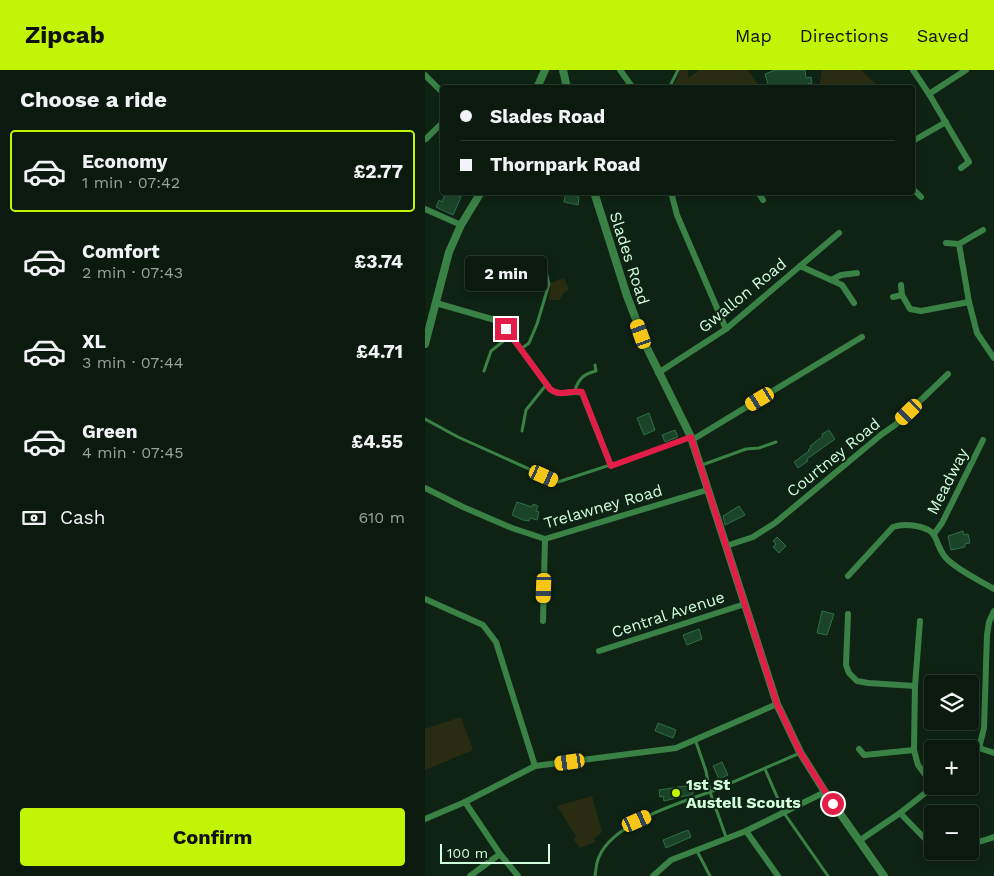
<!DOCTYPE html>
<meta charset="utf-8">
<style>
:root{--surface:#0a1a0f;--page:#18271d;--text:#f1f3f6;--muted:#99a19e;--line:#2a382f;--accent:#c1f505}
body{margin:0;font-family:"Work Sans",sans-serif;background:var(--page);color:var(--text);height:100vh;display:flex;flex-direction:column;font-size:19px;white-space:nowrap}
*{box-sizing:border-box;margin:0}
p{font-size:16px;color:var(--muted)}
.icon{flex:none;width:28px;height:28px;fill:none;stroke:currentColor;stroke-width:2;stroke-linecap:round;stroke-linejoin:round}
.map{position:relative;flex:1;overflow:hidden}
.panel{display:flex;flex-direction:column;background:var(--surface);width:425px}
.panel>*{flex:none}
.banner{position:absolute;left:15px;top:15px;width:475px;height:110px;border-radius:5px;box-shadow:0 2px 8px #0003,0 0 0 1px var(--line);display:grid;align-content:center;height:110px;padding:0 20px;background:var(--surface)}
.controls{position:absolute;left:499px;top:605px;display:grid;gap:10px}
.controls a{display:grid;place-items:center;width:55px;height:55px;border-radius:5px;background:var(--surface);box-shadow:0 2px 8px #0003,0 0 0 1px var(--line);font-size:25px}
.scale{position:absolute;left:15px;bottom:12px;width:110px;box-sizing:border-box;padding-left:5px;border:2px solid #d1fedb;border-top:0;font-size:14px;line-height:18px;white-space:nowrap;color:#d1fedb;-webkit-text-stroke:4px #0e2314;paint-order:stroke}
.end{position:absolute;width:22px;height:22px;margin:-11px;border:6px solid #e11d48;background:#fff;box-shadow:0 0 0 2px #fff}
.from{border-radius:50%}
.bubble{position:absolute;height:35px;border-radius:5px;background:var(--surface);box-shadow:0 2px 8px #0003,0 0 0 1px var(--line);font-size:16px;font-weight:700;line-height:35px;text-align:center}
.car{position:absolute;width:15px;height:30px;margin:-15px -8px;border-radius:6px;box-shadow:0 0 4px 1px #0007;background:linear-gradient(#f5c518 24%,#345 0 40%,#f5c518 0 76%,#345 0 86%,#f5c518 0)}
.banner b{display:flex;align-items:center;gap:18px;height:48px;font-size:19px}
.banner b+b{border-top:1px solid var(--line)}
.banner i{width:12px;height:12px;background:var(--text)}
ul{padding:0;list-style:none}
li{display:flex;align-items:center;gap:15px;height:82px;margin:0 10px 8px;padding:0 10px;border:2px solid transparent;border-radius:5px}
li div{flex:1}
li b{display:block;font-size:19px}
li em{font-style:normal;font-weight:700}
li.selected{border-color:var(--accent)}
li>.icon{width:45px;height:45px;stroke-width:1.5}
h2{padding:0 20px;font-size:22px;line-height:60px}
.pay{display:flex;align-items:center;gap:12px;height:55px;padding:0 20px;font-size:19px}
.pay p{margin-inline-start:auto}
.button{display:flex;gap:10px;margin-top:auto;padding:10px 20px}
.button a{flex:1;height:58px;border-radius:5px;background:var(--accent);color:#111;font-size:20px;font-weight:700;line-height:58px;text-align:center}
header{display:flex;align-items:center;gap:30px;box-sizing:border-box;height:70px;padding:0 25px;background:var(--accent);color:#111}
header strong{font-size:24px}
nav{display:flex;gap:28px;margin-inline-start:auto;font-size:18px}
main{display:flex;flex:1;min-height:0}
.map>svg:first-child{display:block}
.green{fill:#2a2c11}
.building{fill:#1b4328;stroke:#2d6f42}
.lines{fill:none;stroke-linecap:round;stroke-linejoin:round}
.service{stroke:#3a8145;stroke-width:3}
.minor{stroke:#3a8145;stroke-width:6}
.tertiary{stroke:#3a8145;stroke-width:8}
.route{stroke:#e11d48;stroke-width:6}
.poi-dot{fill:#c1f505;stroke:#0e2314;stroke-width:2}
.labels{text-anchor:middle;stroke-width:4;stroke-linejoin:round;paint-order:stroke}
.street-label{font-size:16px;fill:#d1fedb;stroke:#0e2314}
.poi-label{font-size:16px;font-weight:bold;fill:#d1fedb;stroke:#0e2314;text-anchor:start}
</style>
<header>
<strong>Zipcab</strong>
<nav><a>Map</a><a>Directions</a><a>Saved</a></nav>
</header>
<main>
<section class="panel">
<h2>Choose a ride</h2>
<ul>
<li class="selected"><svg class="icon" aria-label="car" viewBox="0 0 24 24"><path d="M5 17H2v-5l4-1 3-4h7l3 4 3 1v5h-3M9 17h6M6 11h13"/><circle cx="7" cy="17" r="2"/><circle cx="17" cy="17" r="2"/></svg><div><b>Economy</b><p>1 min · 07:42</p></div><em>£2.77</em></li>
<li><svg class="icon" aria-label="car" viewBox="0 0 24 24"><path d="M5 17H2v-5l4-1 3-4h7l3 4 3 1v5h-3M9 17h6M6 11h13"/><circle cx="7" cy="17" r="2"/><circle cx="17" cy="17" r="2"/></svg><div><b>Comfort</b><p>2 min · 07:43</p></div><em>£3.74</em></li>
<li><svg class="icon" aria-label="car" viewBox="0 0 24 24"><path d="M5 17H2v-5l4-1 3-4h7l3 4 3 1v5h-3M9 17h6M6 11h13"/><circle cx="7" cy="17" r="2"/><circle cx="17" cy="17" r="2"/></svg><div><b>XL</b><p>3 min · 07:44</p></div><em>£4.71</em></li>
<li><svg class="icon" aria-label="car" viewBox="0 0 24 24"><path d="M5 17H2v-5l4-1 3-4h7l3 4 3 1v5h-3M9 17h6M6 11h13"/><circle cx="7" cy="17" r="2"/><circle cx="17" cy="17" r="2"/></svg><div><b>Green</b><p>4 min · 07:45</p></div><em>£4.55</em></li>
</ul>
<div class="pay"><svg class="icon" aria-label="cash" viewBox="0 0 24 24"><path d="M3 7h18v10H3z"/><circle cx="12" cy="12" r="2"/></svg>Cash<p>610 m</p></div>
<div class="button"><a>Confirm</a></div>
</section>
<div class="map">
<svg width="569" height="806" viewBox="0 0 569 806">
<rect width="100%" height="100%" fill="#0e2314"/>
<g class="green">
<path d="M255,0H263V8L275,0H323L335,17H248Z"/>
<path d="M397,0H436L454,17H394Z"/>
<path d="M139,208L144,220L139,222L135,230H125L124,228L126,213Z"/>
<path d="M36,647L48,680L0,700V659Z"/>
<path d="M167,726L177,762L169,768L170,772L155,778L149,770L151,766L132,736Z"/>
</g>
<g class="building">
<path d="M350,0H380L381,8L386,7L387,13L383,14L384,18H344L340,4Z"/>
<path d="M21,122H32L31,125L36,127L28,145L11,137L14,130L17,132Z"/>
<path d="M141,122H153L152,127H154L153,135L139,132Z"/>
<path d="M224,343L230,360L219,365L212,348Z"/>
<path d="M250,360L253,367L240,372L237,365Z"/>
<path d="M404,360L410,369L382,389L383,391L373,398L369,392L384,381L383,380L386,378L385,376L398,366L397,364Z"/>
<path d="M92,432L107,437L108,434L113,436L111,441L114,442L112,450L105,448L104,451L98,450L87,445Z"/>
<path d="M314,436L320,445L300,455L298,446Z"/>
<path d="M538,461L539,465L543,464L545,473L540,474V477L526,480L523,466Z"/>
<path d="M352,467L361,476L354,483L348,477L351,474L348,471Z"/>
<path d="M397,541L409,544L402,565L392,563Z"/>
<path d="M274,559L277,569L262,575L258,565Z"/>
<path d="M233,653L251,660L248,668L230,661Z"/>
<path d="M297,692L303,705L294,709L288,696Z"/>
<path d="M267,715L268,724L239,731L238,726L235,727L234,720Z"/>
<path d="M263,760L266,767L241,778L238,770Z"/>
</g>
<g class="lines">
<g class="service">
<path d="M244,18L253,0"/>
<path d="M96,279L104,273L112,254L124,214L121,201"/>
<path d="M59,301L66,281L86,265"/>
<path d="M150,320C154,308 159,304 171,301L170,295"/>
<path d="M0,349L33,367L133,412L237,378L265,367"/>
<path d="M97,361L101,340L121,315"/>
<path d="M277,395L321,379L334,378L351,372"/>
<path d="M340,699L359,743L403,806"/>
<path d="M301,767L285,722L375,683"/>
<path d="M272,781L285,806"/>
<path d="M170,806C171,800 171,793 174,787C187,754 253,733 285,722L281,701L270,669"/>
</g>
<g class="minor">
<path d="M195,0L208,18"/>
<path d="M488,0L504,24L544,92L536,98"/>
<path d="M0,5L18,23"/>
<path d="M504,24L541,0"/>
<path d="M1,69L18,52"/>
<path d="M488,71L521,52"/>
<path d="M488,119L496,127"/>
<path d="M246,122L252,145L301,259"/>
<path d="M333,122L338,130"/>
<path d="M429,122H442"/>
<path d="M0,139L36,155"/>
<path d="M558,160L534,174L544,232L552,263L569,288"/>
<path d="M521,173L534,174"/>
<path d="M375,196L417,215L429,233"/>
<path d="M406,210L416,205L432,203"/>
<path d="M476,215L477,225L485,239L496,241L544,232"/>
<path d="M468,227L477,225"/>
<path d="M11,233L70,250L81,259L125,319C136,328 146,319 157,323L186,396"/>
<path d="M233,303L301,259L414,163"/>
<path d="M267,370L437,267"/>
<path d="M0,418L38,437L87,458L120,469L282,420"/>
<path d="M509,464L517,453L558,370"/>
<path d="M301,476L328,467L350,453L457,364L470,355L523,304"/>
<path d="M423,506L468,457C479,453 505,455 510,467C514,475 515,483 523,490C536,502 554,510 569,519"/>
<path d="M0,529L58,555L71,572L110,696"/>
<path d="M423,544L421,595L424,603L432,611L443,613L490,616"/>
<path d="M118,551L120,469"/>
<path d="M495,551L490,616L489,680L493,695L508,715"/>
<path d="M174,581L320,534"/>
<path d="M554,678L569,683"/>
<path d="M434,679L439,685L489,680"/>
<path d="M545,688L554,678L559,658L562,565L564,552L569,541"/>
<path d="M40,732L75,784L93,806"/>
<path d="M475,743L508,777"/>
<path d="M0,749L40,732L110,696L251,678L352,634"/>
<path d="M321,761L353,806"/>
<path d="M434,771L475,743L509,716"/>
<path d="M545,773L557,771L569,767"/>
<path d="M45,806L75,784"/>
<path d="M228,806L246,790L321,761L400,722"/>
</g>
<g class="tertiary">
<path d="M138,0L142,18"/>
<path d="M112,18L120,0"/>
<path d="M169,122L202,226L222,278L266,367L352,634L375,682L400,722L459,806"/>
<path d="M0,274L24,182L36,155L56,122"/>
</g>
</g>
<g class="lines">
<path class="route" d="M81,259L125,319C136,328 146,319 157,322L186,396L266,367L352,634L375,682L408,734"/>
</g>
<circle class="poi-dot" cx="251" cy="723" r="5"/>
<g class="labels">
<g class="street-label">
<text transform="translate(205 188) rotate(72)" y="6">Slades Road</text>
<text transform="translate(317 225) rotate(-39)" y="6">Gwallon Road</text>
<text transform="translate(408 387) rotate(-39)" y="6">Courtney Road</text>
<text transform="translate(522 411) rotate(-63)" y="6">Meadway</text>
<text transform="translate(178 436) rotate(-16)" y="6">Trelawney Road</text>
<text transform="translate(243 544) rotate(-18)" y="6">Central Avenue</text>
</g>
<g class="poi-label">
<text x="261" y="720">1st St<tspan x="261" dy="18">Austell Scouts</tspan></text>
</g>
</g>
</svg>
<div class="controls">
<a><svg class="icon" aria-label="layers" viewBox="0 0 24 24"><path d="M12 4l9 5-9 5-9-5zM3 14l9 5 9-5"/></svg></a>
<a>+</a>
<a>−</a>
</div>
<div class="scale">100 m</div>
<i class="end from" style="left:408px;top:734px"></i>
<i class="end" style="left:81px;top:259px"></i>
<div class="bubble" style="left:40px;top:186px;width:82px">2 min</div>
<i class="car" style="left:216px;top:264px;rotate:340deg"></i>
<i class="car" style="left:335px;top:329px;rotate:239deg"></i>
<i class="car" style="left:484px;top:342px;rotate:226deg"></i>
<i class="car" style="left:119px;top:406px;rotate:114deg"></i>
<i class="car" style="left:119px;top:518px;rotate:182deg"></i>
<i class="car" style="left:145px;top:692px;rotate:262deg"></i>
<i class="car" style="left:212px;top:751px;rotate:66deg"></i>
<div class="banner">
<b><i class="from"></i>Slades Road</b>
<b><i></i>Thornpark Road</b>
</div>
</div>
</main>
